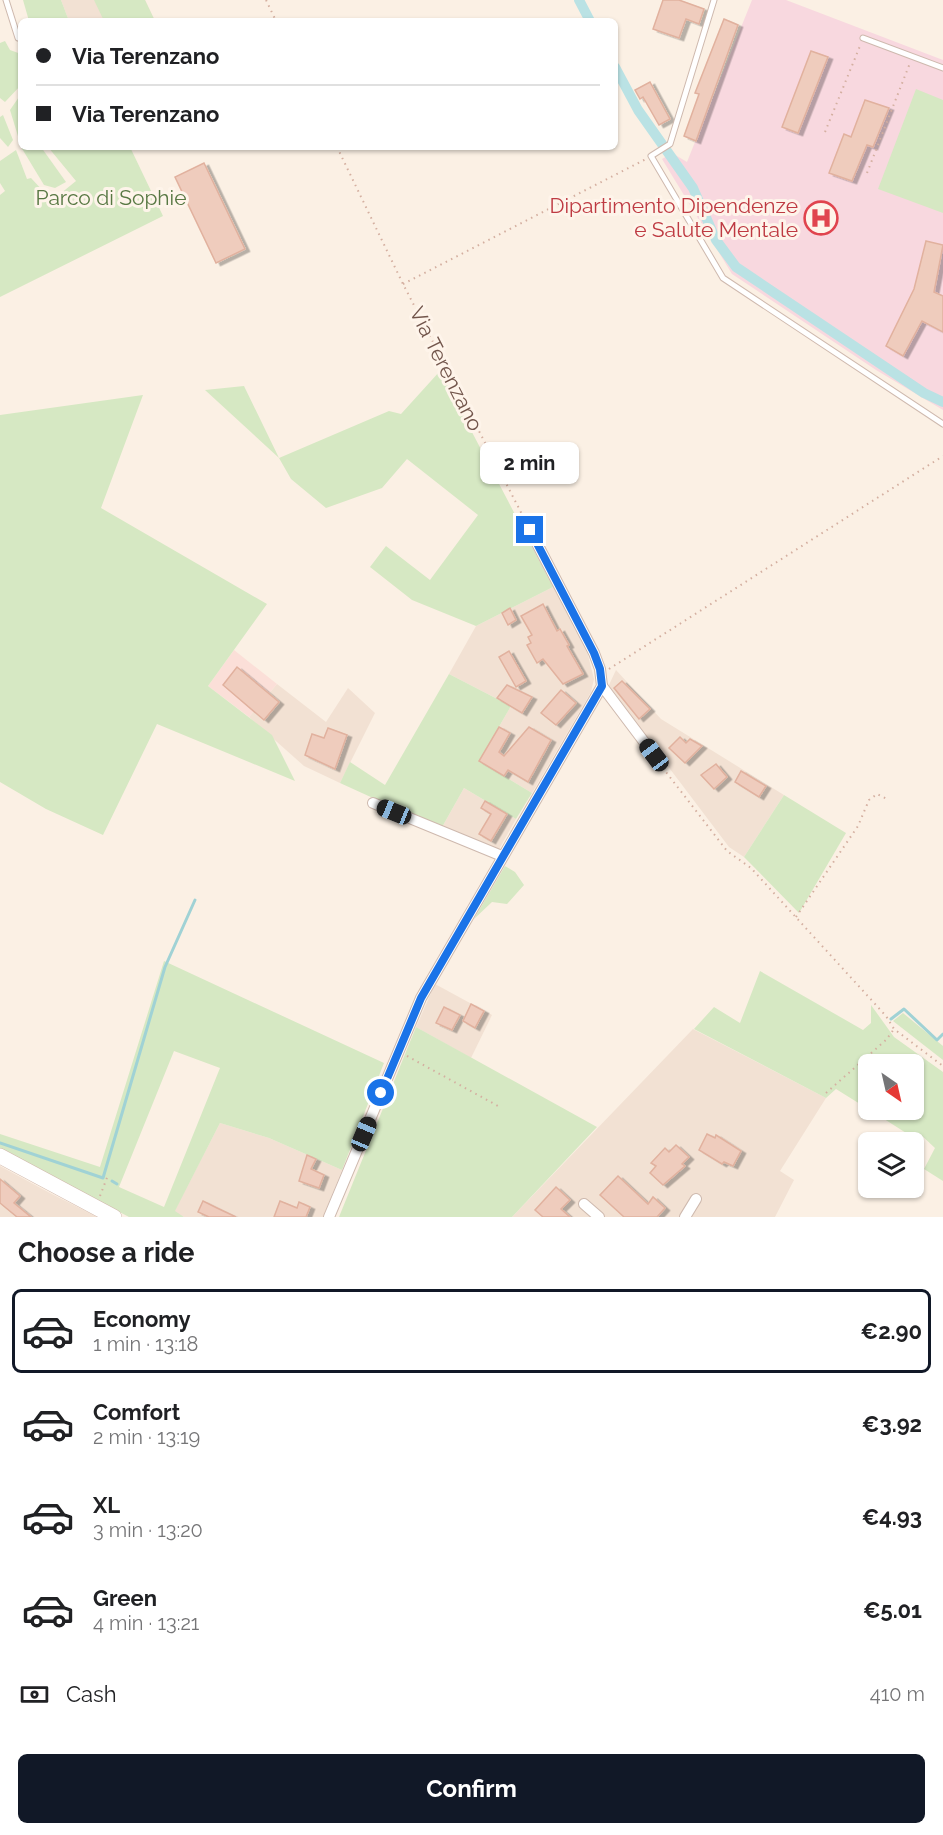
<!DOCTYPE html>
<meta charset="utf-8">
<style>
:root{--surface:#fff;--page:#f2f2f2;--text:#202124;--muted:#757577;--line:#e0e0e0;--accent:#111827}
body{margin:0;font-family:Raleway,sans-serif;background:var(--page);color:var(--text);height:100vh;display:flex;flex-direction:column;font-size:22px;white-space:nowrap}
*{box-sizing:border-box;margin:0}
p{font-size:20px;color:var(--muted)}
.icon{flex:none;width:33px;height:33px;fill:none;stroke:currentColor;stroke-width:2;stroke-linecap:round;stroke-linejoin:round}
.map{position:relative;height:1217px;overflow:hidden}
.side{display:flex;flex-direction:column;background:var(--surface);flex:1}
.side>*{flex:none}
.guide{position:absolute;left:18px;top:18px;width:600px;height:132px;border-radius:9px;box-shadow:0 2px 4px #0004;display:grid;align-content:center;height:132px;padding:0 18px;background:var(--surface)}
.needle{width:39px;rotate:146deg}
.tools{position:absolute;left:858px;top:1054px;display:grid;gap:12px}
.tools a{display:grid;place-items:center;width:66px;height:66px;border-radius:9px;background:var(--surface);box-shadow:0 2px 4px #0004;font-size:30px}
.end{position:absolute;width:27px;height:27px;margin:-14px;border:8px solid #1a73e8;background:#fff;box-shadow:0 0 0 3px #fff}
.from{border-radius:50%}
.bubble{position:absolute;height:42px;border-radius:9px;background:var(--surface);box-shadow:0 2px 4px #0004;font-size:20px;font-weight:700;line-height:42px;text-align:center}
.car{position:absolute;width:18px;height:36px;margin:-18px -9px;border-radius:8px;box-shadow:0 0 4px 2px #0007;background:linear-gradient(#222 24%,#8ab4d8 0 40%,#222 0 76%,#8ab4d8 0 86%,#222 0)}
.guide b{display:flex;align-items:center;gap:21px;height:57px;font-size:22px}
.guide b+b{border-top:2px solid var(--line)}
.guide i{width:15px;height:15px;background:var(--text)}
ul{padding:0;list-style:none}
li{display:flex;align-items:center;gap:18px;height:84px;margin:0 12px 9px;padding:0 6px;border:3px solid transparent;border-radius:9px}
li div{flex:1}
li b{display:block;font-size:22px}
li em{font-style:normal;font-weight:700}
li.on{border-color:var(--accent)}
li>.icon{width:54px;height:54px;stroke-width:1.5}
h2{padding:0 18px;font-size:27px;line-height:72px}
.pay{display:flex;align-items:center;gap:15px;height:66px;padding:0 18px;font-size:22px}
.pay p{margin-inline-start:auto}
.button{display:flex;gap:12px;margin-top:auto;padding:12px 18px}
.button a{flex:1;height:69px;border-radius:9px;background:var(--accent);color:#fff;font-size:24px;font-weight:700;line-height:69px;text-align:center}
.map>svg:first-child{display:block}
.residential{fill:#f2e1d3}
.commercial{fill:#fbdfd8}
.medical{fill:#f8d8df}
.green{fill:#d6e8c3;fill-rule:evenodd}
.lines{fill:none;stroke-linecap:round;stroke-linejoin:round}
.stream{stroke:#a0d2d5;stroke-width:3}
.canal{stroke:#bae2e4;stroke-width:10}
.building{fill:#efccbd;stroke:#e1b19e;stroke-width:1.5;filter:url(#shadow)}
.service-casing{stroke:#ceb9ae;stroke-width:7}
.minor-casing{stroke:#ceb9ae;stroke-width:12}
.secondary-casing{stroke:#d1b8ac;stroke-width:16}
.path{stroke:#d4afa0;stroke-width:2;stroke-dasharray:1.5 4.5;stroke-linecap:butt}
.service{stroke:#fff;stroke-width:5}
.minor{stroke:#fff;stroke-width:10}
.secondary{stroke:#fff;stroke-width:15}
.route{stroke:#1a73e8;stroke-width:8}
.labels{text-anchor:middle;stroke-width:6;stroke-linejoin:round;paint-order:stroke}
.park-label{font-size:21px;fill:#587843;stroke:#fef4ea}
.health-label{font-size:21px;fill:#be3a42;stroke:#fef4ea;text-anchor:end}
.street-label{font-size:21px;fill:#72554b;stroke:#fef4ea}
</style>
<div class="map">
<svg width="943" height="1217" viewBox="0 0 943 1217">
<defs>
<filter id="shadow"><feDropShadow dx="4.5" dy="2.5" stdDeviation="0" flood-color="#0004"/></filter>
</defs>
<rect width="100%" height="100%" fill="#fbf0e4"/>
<g class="residential">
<path d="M61,0H145L155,21H69Z"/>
<path d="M553,587L588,655L594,679L591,692L532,793L479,761L511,706L449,674L476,626Z"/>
<path d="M616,670L661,719L784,795L744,857L729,847L608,687Z"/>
<path d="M277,684L326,722L348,688L375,713L340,783L304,766L249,717Z"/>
<path d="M464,788L516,819L498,851L441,829Z"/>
<path d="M435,984L492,1015L471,1058L416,1027Z"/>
<path d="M693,1029L826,1098L780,1171L794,1180L775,1217H512Z"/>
<path d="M220,1123L269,1138L342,1170L323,1217H184L174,1212Z"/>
<path d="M0,1166L48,1192L97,1217H0Z"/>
</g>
<path class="commercial" d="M234,650L277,684L249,717L208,686Z"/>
<path class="medical" d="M752,0H786L943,60V410L876,370L732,274L662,159L672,153L687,162Z"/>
<g class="green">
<path d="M23,0H61L69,21H29Z"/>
<path d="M94,0H145L155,21H104Z"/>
<path d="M5,41L10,50L21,54V85L5,102L0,98V43Z"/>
<path d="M916,89L943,100V213L878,189Z"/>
<path d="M21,94V146L10,110Z"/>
<path d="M3,115L13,140L8,147L0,138V117Z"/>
<path d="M21,147H41L66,182L55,188L44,185Z"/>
<path d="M48,147H130L163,216L0,297V195L5,191L0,183V161L16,150L27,179L31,178L44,192L60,194L76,181Z"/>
<path d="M440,371L553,587L476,626L412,600L370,567L386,546L430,580L478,515L407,459L382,488L326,508L291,479L279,458L205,390L244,386L279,458L389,411L401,414Z"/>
<path d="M143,395L101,508L267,604L208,686L272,735L295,781L157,724L103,835L46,809L0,782V415Z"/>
<path d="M449,674L511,706L479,761L532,793L516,819L464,788L441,829L340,783L350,762L385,785Z"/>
<path d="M784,795L846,833L799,913L744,857Z"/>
<path d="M505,866L515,872L524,885L507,904L492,902L474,919Z"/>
<path d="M164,961L384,1063L342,1170L269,1138L220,1123L175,1211L184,1217H129L0,1149V1134L100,1167ZM174,1051L220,1068L164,1207L119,1187Z"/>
<path d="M760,971L863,1030L871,1023V1005L894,1037L943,1072V1181L924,1169L935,1148L920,1134L914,1138L870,1110H914V1065H868V1109L836,1089L826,1098L694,1029L714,1007L740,1023Z"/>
<path d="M903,1013L943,1046V1060L893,1021Z"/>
<path d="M416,1027L597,1127L512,1217H339Z"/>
</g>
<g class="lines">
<g class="stream">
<path d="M891,1019L904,1009L937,1040L943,1034"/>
<path d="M0,1143L103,1178L165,967L195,900"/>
<path d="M112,1181L117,1184"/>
</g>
<g class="canal">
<path d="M579,0L590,21"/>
<path d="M615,67L638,110L693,188L716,240L736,267L924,393L943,402"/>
</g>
</g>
<g class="building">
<path d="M663,0H679L704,9L699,24L686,19L679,38L653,29Z"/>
<path d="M724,19L738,25L696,141L684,136L699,94L695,93Z"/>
<path d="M811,51L828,57L798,133L782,127Z"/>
<path d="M650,82L670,119L659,125L643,97L640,99L635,90Z"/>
<path d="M865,100L889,108L873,147L867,145L852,181L829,173L844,134L851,137Z"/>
<path d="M204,163L245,249L216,263L175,177Z"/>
<path d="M926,241L943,245L934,292L943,296V332L922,321L903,356L886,346L914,289Z"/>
<path d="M543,604L557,631L560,629L569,645L567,646L583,674L563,684L543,659L537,663L527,645L531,643L528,637L532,635L521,616Z"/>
<path d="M510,608L516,620L508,625L502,613Z"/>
<path d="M509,651L526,681L516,687L499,657Z"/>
<path d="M237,667L279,702L264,720L223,685Z"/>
<path d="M622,681L650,709L639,719L614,688Z"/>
<path d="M507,685L532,697L522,713L497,698Z"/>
<path d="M561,690L576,703L556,725L541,713Z"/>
<path d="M499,727L510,733L499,752L504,756L529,727L551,740L528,782L508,770L504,776L479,761Z"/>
<path d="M328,728L347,735L335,769L305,755L312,734L324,738Z"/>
<path d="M680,737L686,743L690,739L702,746L685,763L669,748Z"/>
<path d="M716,764L727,777L714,789L701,775Z"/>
<path d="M741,771L766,786L759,797L735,782Z"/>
<path d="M485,801L507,814L491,841L479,834L491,814L481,808Z"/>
<path d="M471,1004L484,1011L475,1028L463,1021Z"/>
<path d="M444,1007L460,1015L452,1030L436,1023Z"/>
<path d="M707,1134L715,1138L716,1135L741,1151L733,1166L724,1162L722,1164L699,1150Z"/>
<path d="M676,1145L689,1157L682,1164L685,1166L663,1185L650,1173L656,1166L651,1163L665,1148L669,1152Z"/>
<path d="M307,1155L316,1159L311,1169L324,1175L319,1188L299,1181Z"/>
<path d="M618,1176L648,1204L653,1197L665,1208L657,1217H624L600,1195Z"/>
<path d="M0,1179L20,1196L14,1203L31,1217H17L0,1203Z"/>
<path d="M556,1187L570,1200L561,1209L570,1217H543L535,1210Z"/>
<path d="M203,1201L217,1208L236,1217H209L198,1212Z"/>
<path d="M280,1201L297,1208L299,1202L310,1207L306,1217H274Z"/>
</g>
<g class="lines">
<defs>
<g id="service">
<path d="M6,0L18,38"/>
<path d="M714,0L670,144L651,156L723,278L943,424"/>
<path d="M863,38L943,68"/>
</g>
<g id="minor">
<path d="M602,686L654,755"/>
<path d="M373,803L502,856"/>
<path d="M584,1204L599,1217"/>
<path d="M329,1217L421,998L602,686L600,669L594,653L530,530"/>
<path d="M685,1217L696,1199"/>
</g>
<path id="secondary" d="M0,1156L114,1217"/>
</defs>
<use href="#service" class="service-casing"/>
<use href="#minor" class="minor-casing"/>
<use href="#secondary" class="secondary-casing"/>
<g class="path">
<path d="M266,0L276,21"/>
<path d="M825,132L860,46"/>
<path d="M337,147L403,284L526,522"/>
<path d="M867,173L910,63"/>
<path d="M403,284L646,159"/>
<path d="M609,669L943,456"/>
<path d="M659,763L727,851L751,868L886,1016L894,1029L943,1066"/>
<path d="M796,917L858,826L869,800L877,794L887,799"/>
<path d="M407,1056L498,1106"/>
<path d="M826,1093L886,1040L894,1029"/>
<path d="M100,1196L108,1175"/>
</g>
<use href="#service" class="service"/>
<use href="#minor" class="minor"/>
<use href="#secondary" class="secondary"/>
</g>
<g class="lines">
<path class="route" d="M381,1093L421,998L602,686L600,669L594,653L530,530"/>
</g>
<defs>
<symbol id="hospital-ring" viewBox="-11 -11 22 22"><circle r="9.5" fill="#fef4ea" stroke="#e0444e" stroke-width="1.5"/><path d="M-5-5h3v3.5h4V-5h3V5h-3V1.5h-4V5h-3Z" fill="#e0444e"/></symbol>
</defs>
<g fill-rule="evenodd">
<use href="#hospital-ring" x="802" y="199" width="38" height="38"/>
</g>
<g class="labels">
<g class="park-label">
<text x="111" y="205">Parco di Sophie</text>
</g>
<g class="health-label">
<text x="798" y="213">Dipartimento Dipendenze<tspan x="798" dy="24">e Salute Mentale</tspan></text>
</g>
<g class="street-label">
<text transform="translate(446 369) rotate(63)" y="7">Via Terenzano</text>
</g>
</g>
</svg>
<div class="tools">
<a><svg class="needle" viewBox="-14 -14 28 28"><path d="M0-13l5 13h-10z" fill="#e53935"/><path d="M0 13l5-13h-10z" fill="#757577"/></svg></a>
<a><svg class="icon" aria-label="layers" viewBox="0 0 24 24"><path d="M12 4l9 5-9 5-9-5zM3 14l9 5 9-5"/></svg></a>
</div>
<i class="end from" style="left:381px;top:1093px"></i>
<i class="end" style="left:530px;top:530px"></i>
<div class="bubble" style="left:480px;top:442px;width:99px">2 min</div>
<i class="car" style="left:654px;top:755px;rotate:323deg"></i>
<i class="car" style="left:394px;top:812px;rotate:292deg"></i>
<i class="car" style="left:364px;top:1134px;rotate:23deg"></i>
<div class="guide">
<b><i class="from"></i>Via Terenzano</b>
<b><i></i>Via Terenzano</b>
</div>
</div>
<section class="side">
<h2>Choose a ride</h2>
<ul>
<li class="on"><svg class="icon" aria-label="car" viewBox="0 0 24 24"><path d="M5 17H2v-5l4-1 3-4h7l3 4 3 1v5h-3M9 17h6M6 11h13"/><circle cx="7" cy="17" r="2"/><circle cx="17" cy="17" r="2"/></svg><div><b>Economy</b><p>1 min · 13:18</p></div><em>€2.90</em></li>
<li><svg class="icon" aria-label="car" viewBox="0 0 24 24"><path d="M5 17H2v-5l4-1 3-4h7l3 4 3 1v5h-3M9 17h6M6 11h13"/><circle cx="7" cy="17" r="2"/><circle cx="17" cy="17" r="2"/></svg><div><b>Comfort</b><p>2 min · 13:19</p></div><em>€3.92</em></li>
<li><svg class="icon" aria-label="car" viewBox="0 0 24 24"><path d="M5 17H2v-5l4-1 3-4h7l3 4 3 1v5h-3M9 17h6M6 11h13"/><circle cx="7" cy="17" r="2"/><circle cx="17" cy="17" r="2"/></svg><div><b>XL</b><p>3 min · 13:20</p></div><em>€4.93</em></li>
<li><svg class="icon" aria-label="car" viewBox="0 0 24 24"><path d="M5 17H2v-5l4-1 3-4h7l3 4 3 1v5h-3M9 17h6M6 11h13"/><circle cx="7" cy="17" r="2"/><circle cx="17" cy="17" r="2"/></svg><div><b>Green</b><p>4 min · 13:21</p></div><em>€5.01</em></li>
</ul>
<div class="pay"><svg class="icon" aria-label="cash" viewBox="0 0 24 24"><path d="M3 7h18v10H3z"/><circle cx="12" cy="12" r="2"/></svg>Cash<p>410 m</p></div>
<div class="button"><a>Confirm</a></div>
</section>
